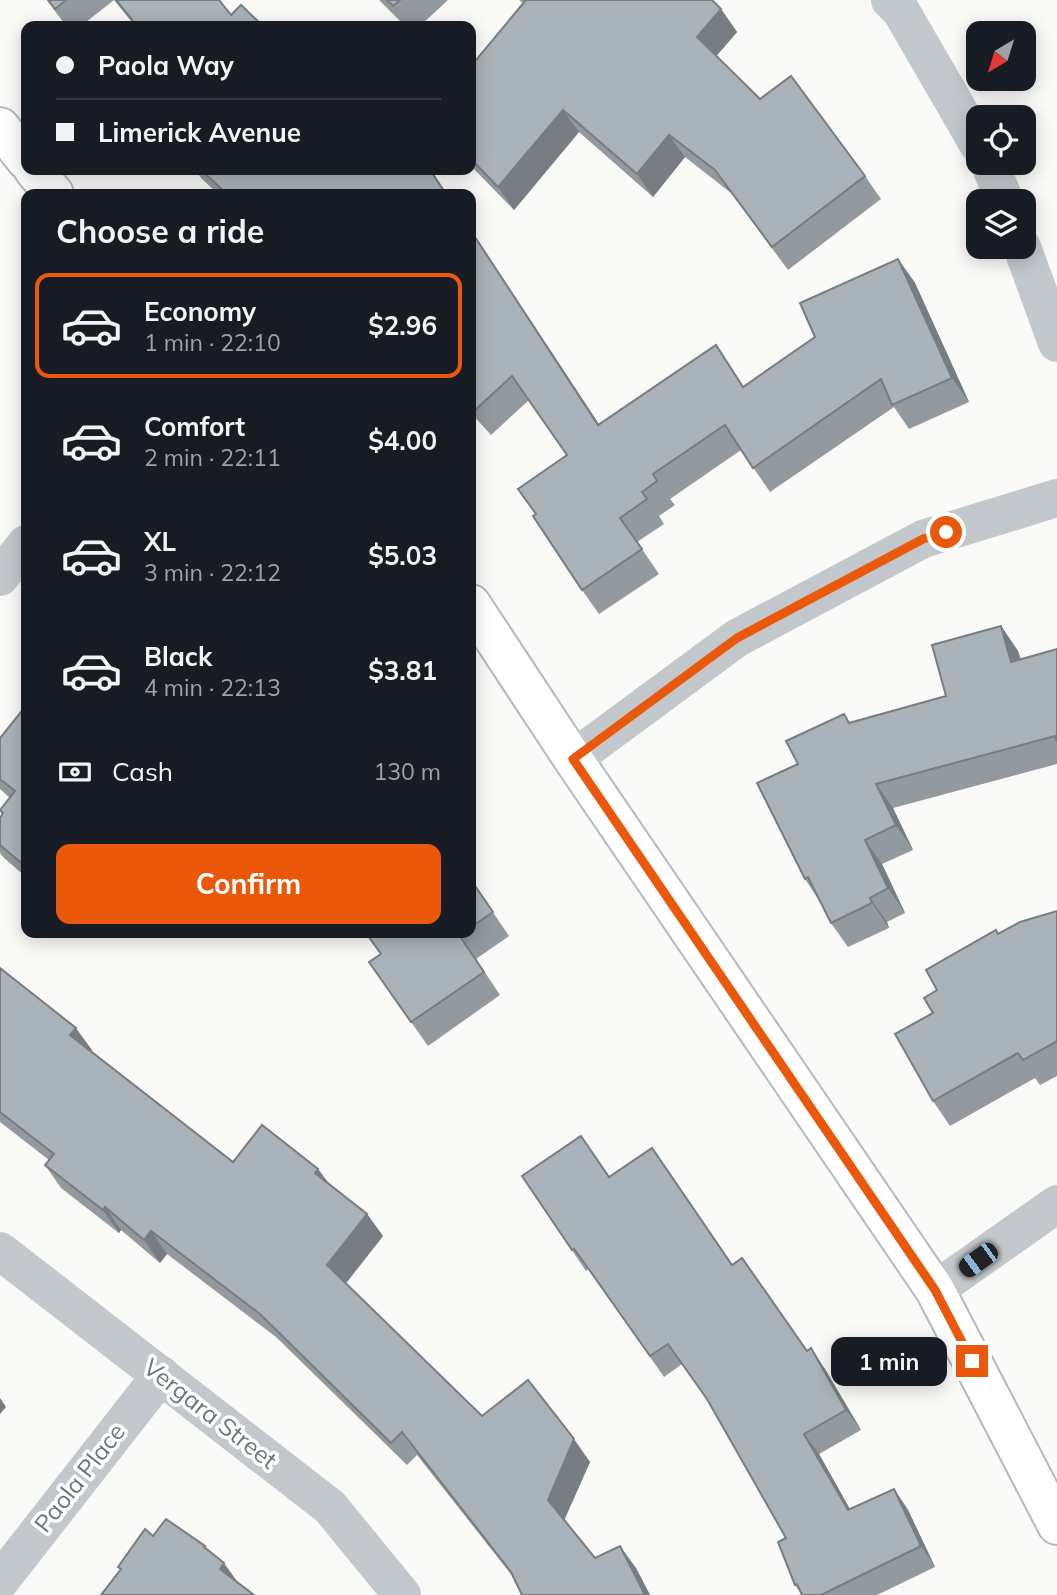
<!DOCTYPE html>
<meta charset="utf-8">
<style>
:root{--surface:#171b24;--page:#242831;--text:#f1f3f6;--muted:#9ea1a6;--line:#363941;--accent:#ea580c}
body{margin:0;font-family:Mulish,sans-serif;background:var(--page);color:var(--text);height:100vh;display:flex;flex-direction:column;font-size:26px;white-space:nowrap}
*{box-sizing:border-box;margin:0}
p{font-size:23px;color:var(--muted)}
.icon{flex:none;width:38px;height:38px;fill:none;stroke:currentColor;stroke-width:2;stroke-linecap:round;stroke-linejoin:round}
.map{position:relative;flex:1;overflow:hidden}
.sheet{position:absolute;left:21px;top:189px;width:455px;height:749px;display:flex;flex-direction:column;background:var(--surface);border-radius:14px;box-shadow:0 4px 18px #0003}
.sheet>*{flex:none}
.banner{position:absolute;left:21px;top:21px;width:455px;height:154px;border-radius:14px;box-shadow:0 4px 18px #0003;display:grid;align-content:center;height:154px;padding:0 35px;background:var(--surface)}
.needle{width:46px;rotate:218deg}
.fabs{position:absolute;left:966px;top:21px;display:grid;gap:14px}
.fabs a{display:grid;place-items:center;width:70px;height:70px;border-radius:14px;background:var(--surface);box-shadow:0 4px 18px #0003;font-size:35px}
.end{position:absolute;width:32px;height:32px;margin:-16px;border:9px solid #ea580c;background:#fff;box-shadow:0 0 0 4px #fff}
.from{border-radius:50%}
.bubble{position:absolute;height:49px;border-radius:14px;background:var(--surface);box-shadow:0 4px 18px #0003;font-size:23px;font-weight:700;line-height:49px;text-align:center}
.car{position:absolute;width:21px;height:42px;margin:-21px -10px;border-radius:9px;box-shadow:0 0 5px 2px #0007;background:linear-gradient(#222 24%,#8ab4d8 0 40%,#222 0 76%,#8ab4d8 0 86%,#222 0)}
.banner b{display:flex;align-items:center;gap:24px;height:66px;font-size:26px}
.banner b+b{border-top:2px solid var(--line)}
.banner i{width:18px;height:18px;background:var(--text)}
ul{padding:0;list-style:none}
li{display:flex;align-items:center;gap:21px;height:105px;margin:0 14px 10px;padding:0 21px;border:4px solid transparent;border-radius:14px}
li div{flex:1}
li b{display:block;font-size:26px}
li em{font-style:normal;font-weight:700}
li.current{border-color:var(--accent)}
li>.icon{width:63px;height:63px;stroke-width:1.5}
h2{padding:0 35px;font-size:32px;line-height:84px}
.pay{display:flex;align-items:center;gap:18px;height:77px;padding:0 35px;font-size:26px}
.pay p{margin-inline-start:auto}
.primary-button{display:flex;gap:14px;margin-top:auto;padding:14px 35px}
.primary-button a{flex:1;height:80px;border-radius:14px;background:var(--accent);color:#fff;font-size:28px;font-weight:700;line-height:80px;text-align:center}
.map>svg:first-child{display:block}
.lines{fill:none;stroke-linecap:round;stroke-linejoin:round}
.secondary-casing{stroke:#b3babf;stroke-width:42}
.minor{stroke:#c3c8cc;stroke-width:38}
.tertiary{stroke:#c3c8cc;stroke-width:38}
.secondary{stroke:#fff;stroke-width:38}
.wall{fill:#929a9f}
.shaded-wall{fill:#777d82}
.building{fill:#aab3b9;stroke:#777d82;stroke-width:2}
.route{stroke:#ea580c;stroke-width:9}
.labels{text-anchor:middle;stroke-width:7;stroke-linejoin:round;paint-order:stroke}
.street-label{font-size:24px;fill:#657683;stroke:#fff}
</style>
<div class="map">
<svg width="1057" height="1595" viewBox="0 0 1057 1595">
<rect width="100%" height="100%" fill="#fafaf8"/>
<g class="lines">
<defs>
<g id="secondary">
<path d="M0,127L26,160"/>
<path d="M34,170L54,194"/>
<path d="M471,604L573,759L935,1290L1057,1525"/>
</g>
</defs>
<use href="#secondary" class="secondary-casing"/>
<g class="minor">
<path d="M890,0L901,11L978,144"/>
<path d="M989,163L1005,201"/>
<path d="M1022,247L1057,343"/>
<path d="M573,759L737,638L923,539L1057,498"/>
<path d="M0,1251L330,1507L402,1595"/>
<path d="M935,1290L1057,1204"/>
<path d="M0,1581L161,1375"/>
</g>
<path class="tertiary" d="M0,577L26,544"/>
<use href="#secondary" class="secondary"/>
</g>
<g class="wall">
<path d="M47,0H114L81,26H66Z"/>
<path d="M114,0H219L231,15L263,26H135Z"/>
<path d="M379,0H448L420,26H405Z"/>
<path d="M519,0H712L721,9L737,32L716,56L760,99L865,176L881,199L788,270L731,193L685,157L653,197L579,132L514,210L471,166V66L523,3Z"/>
<path d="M196,170H431L447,194H218L201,178Z"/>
<path d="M471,230L599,424L744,386L815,337L898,259L915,283L969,402L909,429L894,407L770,492L741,450L670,499L675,505L659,516L664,524L637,542L659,574L599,614L582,590L536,514L567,455L529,400L491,435L471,413Z"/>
<path d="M1001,626L1018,651L1021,659L1057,649V764L893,808L913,850L882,864L905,913L887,922L889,928L848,947L831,923L820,902L805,879L798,764L844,714L850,723L946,696Z"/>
<path d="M26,708V877L4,858L0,853V818L2,815L0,811L10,798L0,789V738Z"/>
<path d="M471,880L509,936L476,959L500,995L428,1046L369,962L381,954L366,933H471Z"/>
<path d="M1057,911V1076L1040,1085L1035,1078L950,1126L933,1101V1013L937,990L999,934Z"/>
<path d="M0,968L92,1050L91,1051L233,1162L318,1169L330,1185L367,1214L383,1236L346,1283L482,1416L590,1462L564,1521L595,1558L636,1568L650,1595H522L514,1578L417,1455L407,1465L276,1337L167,1254L160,1263L121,1230L119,1233L61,1188L45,1165L49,1160L0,1122Z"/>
<path d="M522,1176L610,1177L732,1265L807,1351L825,1369L861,1430L819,1454L850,1509L894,1489L908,1510L935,1567L877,1595H802L795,1585L786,1538L707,1400L682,1364L664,1377L601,1287L588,1269L586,1271Z"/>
</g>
<g class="shaded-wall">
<path d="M721,9L737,32L713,60L697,37Z"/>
<path d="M563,110L579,132L514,210L498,187Z"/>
<path d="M669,135L685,157L653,197L637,174Z"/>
<path d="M471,230L615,449L598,425Z"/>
<path d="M898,259L915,283L969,402L952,378Z"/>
<path d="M1001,626L1018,651L1028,687L1011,662Z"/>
<path d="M876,784L893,808L913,850L896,825Z"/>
<path d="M865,840L882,864L905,913L888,888Z"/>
<path d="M870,898L887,922L889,928L872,903Z"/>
<path d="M76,1028L92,1050L86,1058L70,1035Z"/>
<path d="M318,1169L334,1191L315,1173Z"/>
<path d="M105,1207L121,1230L119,1233L103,1210Z"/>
<path d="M367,1214L383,1236L343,1287L327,1265Z"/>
<path d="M151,1231L167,1254L160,1263L144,1240Z"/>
<path d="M811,1348L825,1369L861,1430L846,1410Z"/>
<path d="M0,1398L6,1407L0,1414Z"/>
<path d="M804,1434L819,1454L862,1531L848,1510Z"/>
<path d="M574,1439L590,1462L563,1522L548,1500Z"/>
<path d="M894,1489L908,1510L935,1567L921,1546Z"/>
<path d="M205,1546L221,1568L224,1563L244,1591L224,1574L204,1547Z"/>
<path d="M620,1546L636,1568L650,1595H645Z"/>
</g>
<g class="building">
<path d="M48,0H66L55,9Z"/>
<path d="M116,0H219L231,15L241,5L263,26H137Z"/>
<path d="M387,0H400L393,6Z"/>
<path d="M526,0H712L721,9L697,37L760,99L791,76L865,176L772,247L715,170L669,135L637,174L563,110L498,187L471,159V66Z"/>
<path d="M201,170H430L446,194H227Z"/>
<path d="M471,231L598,425L716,345L743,387L815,337L800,303L898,259L952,378L892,405L881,379L753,468L725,425L653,474L657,481L642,492L647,499L620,518L642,549L582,590L533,516L536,514L518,489L567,455L512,376L474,411L471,408Z"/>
<path d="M1001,626L1011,662L1057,649V742L1055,736L876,784L896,825L865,840L888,888L870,898L872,903L831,923L808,877L805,879L757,783L798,764L786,741L844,714L849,723L946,696L932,645Z"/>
<path d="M25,707L26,708V867L0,845V818L3,813L0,810L15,791L0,779V738Z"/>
<path d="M471,880L493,912L471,927Z"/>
<path d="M1057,911V1041L1023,1060L1018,1053L933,1101L895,1034L933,1013L924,998L937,990L926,970L996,930L998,934L1020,922Z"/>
<path d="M366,933H463L459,935L484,972L411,1022L369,962L381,954Z"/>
<path d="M0,968L76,1028L70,1035L233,1162L262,1125L318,1169L315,1173L367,1214L327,1265L482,1416L528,1380L574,1439L548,1500L595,1558L620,1546L645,1595H522L511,1572L402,1432L391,1443L260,1314L151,1231L144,1240L105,1207L103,1210L45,1165L54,1154L0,1112Z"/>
<path d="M581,1136L609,1177L652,1148L732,1265L742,1258L807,1351L811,1348L846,1410L804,1434L848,1510L894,1489L921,1546L821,1595H802L797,1584L795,1585L778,1542L786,1538L707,1399L668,1344L650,1356L588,1268L574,1249L572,1250L522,1176Z"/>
<path d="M166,1519L205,1546L204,1547L224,1563L220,1569L254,1595H101L121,1569L118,1567L145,1529L153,1536Z"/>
</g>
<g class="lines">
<path class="route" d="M946,532L923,539L737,638L573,759L935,1290L972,1361"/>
</g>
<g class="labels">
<g class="street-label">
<text transform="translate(210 1414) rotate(38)" y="8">Vergara Street</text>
<text transform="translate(80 1478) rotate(-52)" y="8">Paola Place</text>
</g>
</g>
</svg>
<div class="fabs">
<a><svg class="needle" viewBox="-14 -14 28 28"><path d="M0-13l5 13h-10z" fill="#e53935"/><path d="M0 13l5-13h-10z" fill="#9ea1a6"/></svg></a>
<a><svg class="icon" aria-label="locate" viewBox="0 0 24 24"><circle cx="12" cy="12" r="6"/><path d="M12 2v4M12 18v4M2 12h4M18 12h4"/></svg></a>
<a><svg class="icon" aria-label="layers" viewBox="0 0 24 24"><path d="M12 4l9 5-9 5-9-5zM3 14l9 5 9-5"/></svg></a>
</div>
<i class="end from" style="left:946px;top:532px"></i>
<i class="end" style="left:972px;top:1361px"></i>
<div class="bubble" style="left:831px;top:1337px;width:116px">1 min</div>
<i class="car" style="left:978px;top:1260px;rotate:234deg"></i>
<div class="banner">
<b><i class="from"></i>Paola Way</b>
<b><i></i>Limerick Avenue</b>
</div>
<section class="sheet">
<h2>Choose a ride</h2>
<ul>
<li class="current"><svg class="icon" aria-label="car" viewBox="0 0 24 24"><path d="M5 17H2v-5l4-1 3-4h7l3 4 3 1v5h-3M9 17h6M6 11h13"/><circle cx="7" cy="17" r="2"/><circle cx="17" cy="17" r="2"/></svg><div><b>Economy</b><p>1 min · 22:10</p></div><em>$2.96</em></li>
<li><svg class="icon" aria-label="car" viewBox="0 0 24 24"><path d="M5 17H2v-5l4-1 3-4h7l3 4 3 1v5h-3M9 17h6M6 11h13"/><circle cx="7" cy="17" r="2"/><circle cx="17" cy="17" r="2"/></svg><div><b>Comfort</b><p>2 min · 22:11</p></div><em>$4.00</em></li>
<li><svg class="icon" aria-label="car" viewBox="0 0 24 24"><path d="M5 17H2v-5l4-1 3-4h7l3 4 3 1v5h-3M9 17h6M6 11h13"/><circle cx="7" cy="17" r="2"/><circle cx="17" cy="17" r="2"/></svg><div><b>XL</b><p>3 min · 22:12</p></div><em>$5.03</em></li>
<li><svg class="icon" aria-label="car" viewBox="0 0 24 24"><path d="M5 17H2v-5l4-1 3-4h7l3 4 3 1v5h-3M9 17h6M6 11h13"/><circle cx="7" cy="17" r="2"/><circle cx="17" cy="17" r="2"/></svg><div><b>Black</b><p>4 min · 22:13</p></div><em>$3.81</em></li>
</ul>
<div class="pay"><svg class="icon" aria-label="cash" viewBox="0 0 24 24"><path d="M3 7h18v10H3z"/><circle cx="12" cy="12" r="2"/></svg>Cash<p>130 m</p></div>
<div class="primary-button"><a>Confirm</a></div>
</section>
</div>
